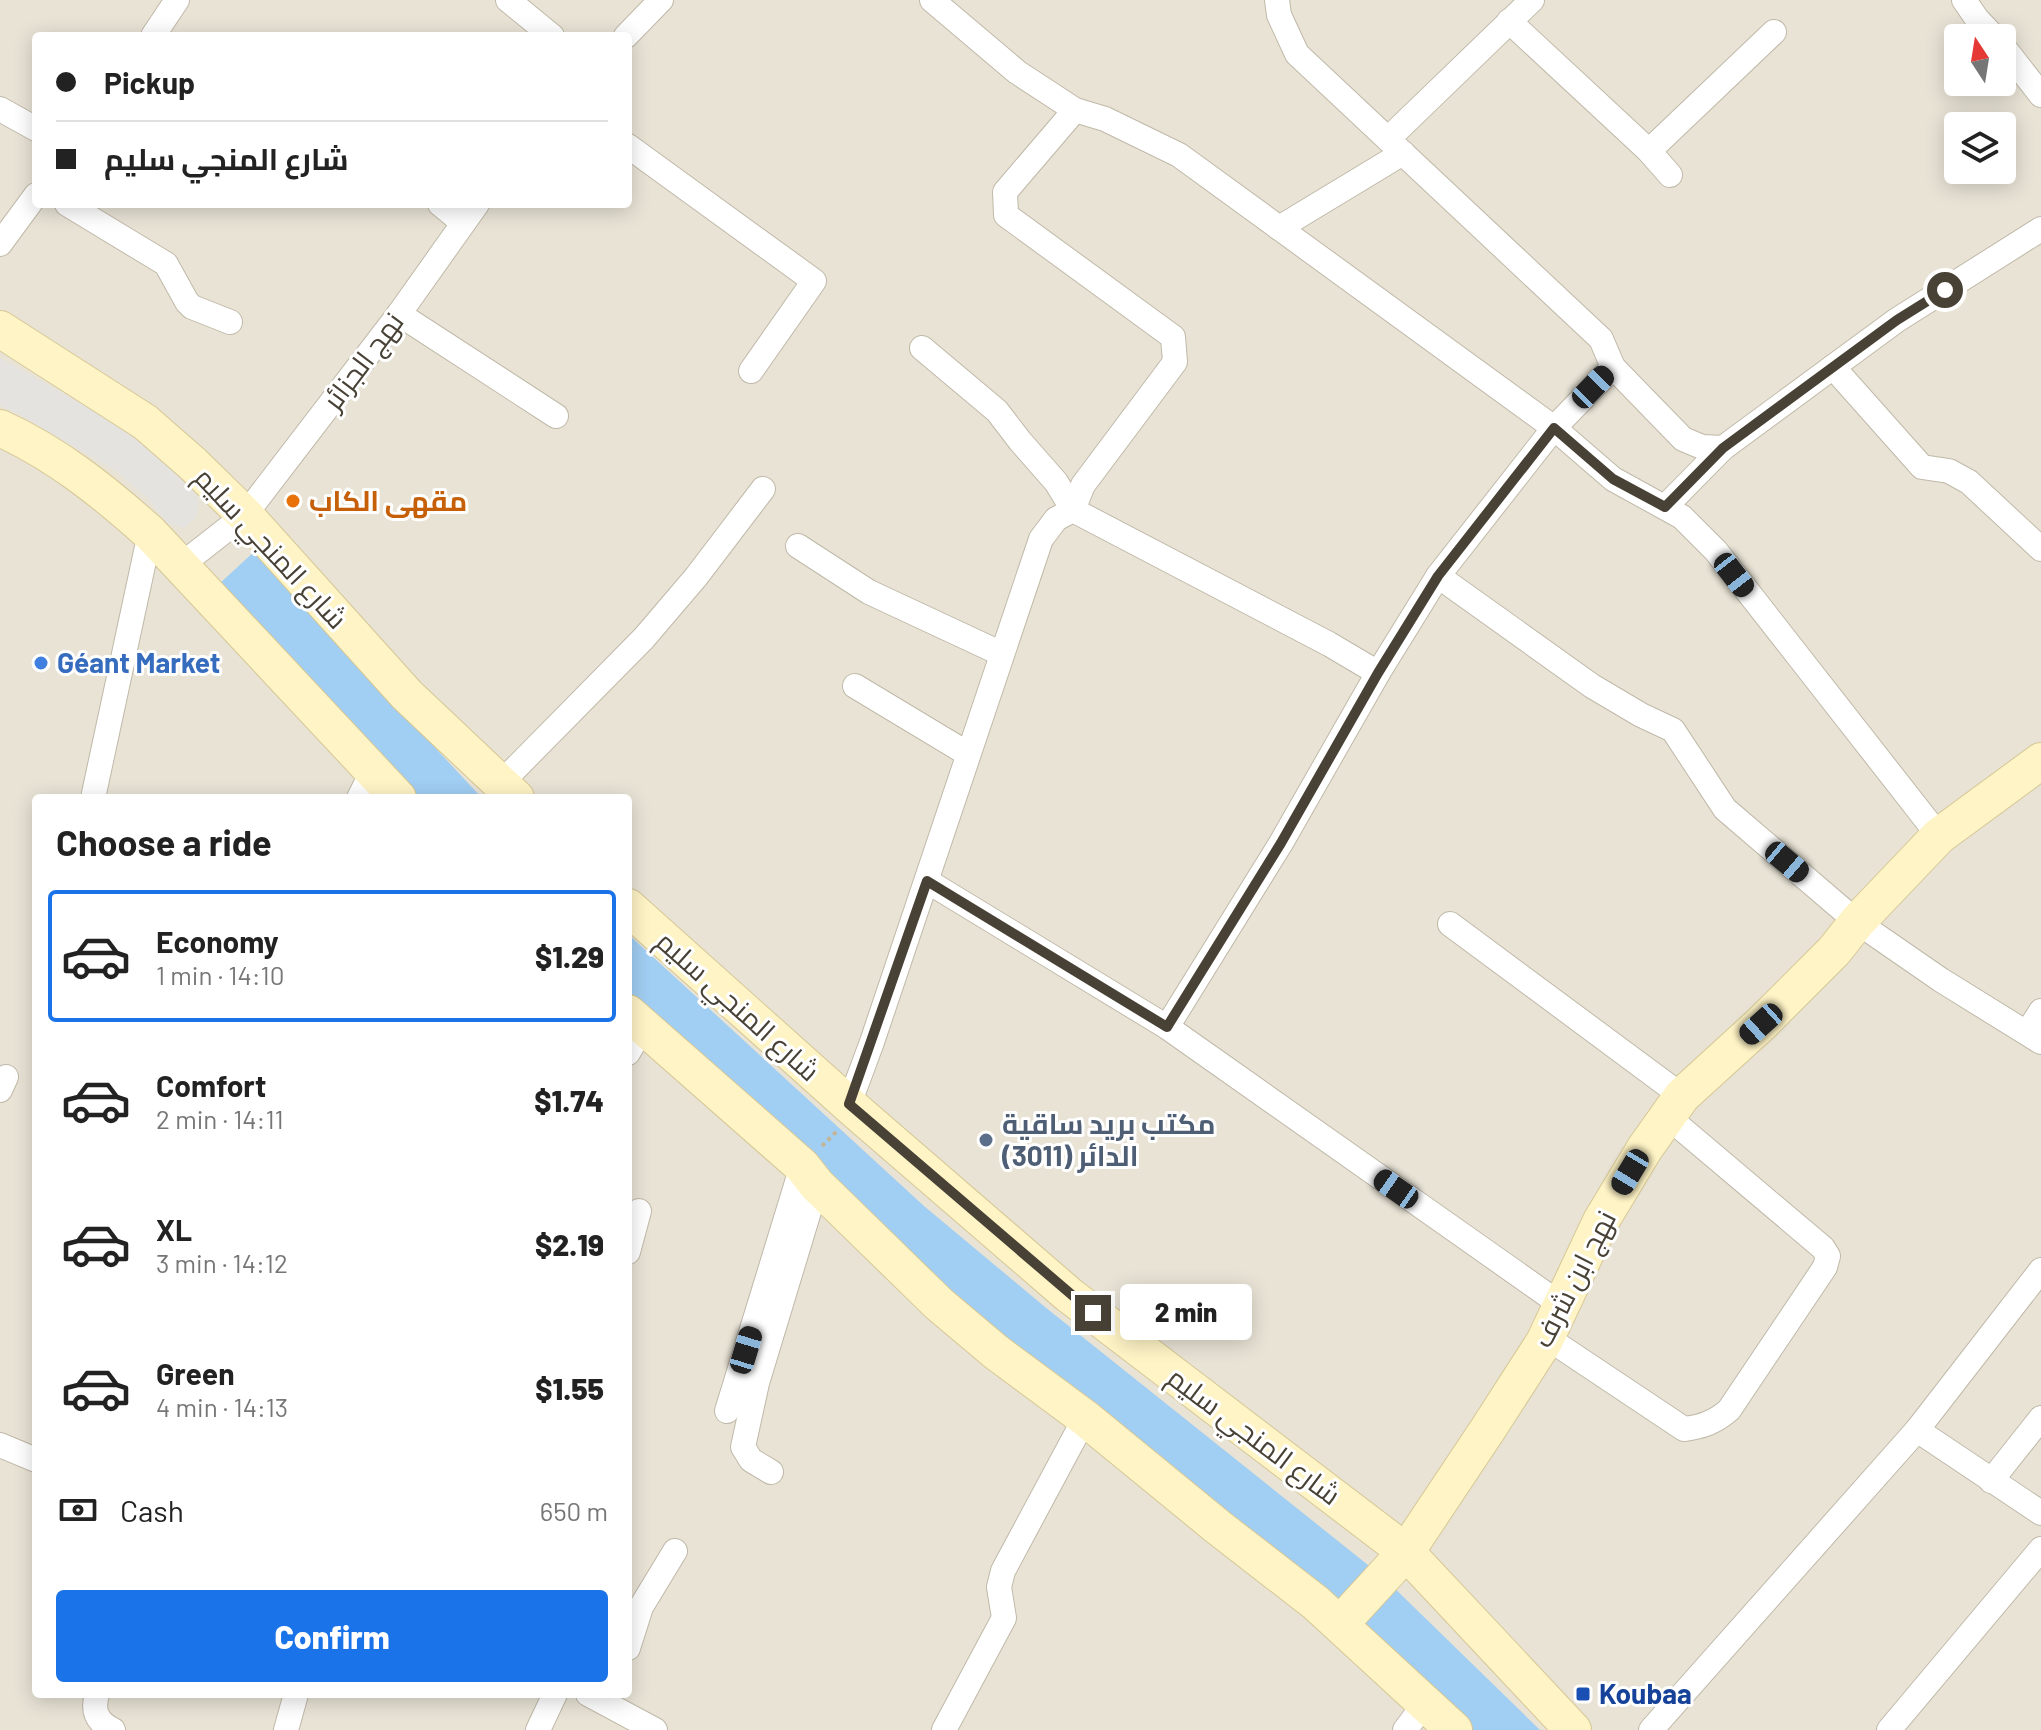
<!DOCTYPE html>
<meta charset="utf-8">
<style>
:root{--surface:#fff;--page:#f2f2f2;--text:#222;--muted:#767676;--line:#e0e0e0;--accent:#1a73e8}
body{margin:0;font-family:Barlow,Cairo,sans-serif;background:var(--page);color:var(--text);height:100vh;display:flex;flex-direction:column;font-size:30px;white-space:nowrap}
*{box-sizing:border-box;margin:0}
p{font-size:26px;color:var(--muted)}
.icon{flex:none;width:44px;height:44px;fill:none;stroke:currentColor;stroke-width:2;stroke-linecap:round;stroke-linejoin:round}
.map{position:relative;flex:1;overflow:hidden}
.panel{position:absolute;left:32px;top:794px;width:600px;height:904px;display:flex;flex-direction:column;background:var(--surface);border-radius:8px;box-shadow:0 4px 20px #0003}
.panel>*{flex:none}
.banner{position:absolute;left:32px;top:32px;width:600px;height:176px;border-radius:8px;box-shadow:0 4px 20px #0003;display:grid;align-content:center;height:176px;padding:0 24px;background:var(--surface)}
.needle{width:52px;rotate:348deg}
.controls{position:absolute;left:1944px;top:24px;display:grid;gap:16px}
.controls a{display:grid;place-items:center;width:72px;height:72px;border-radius:8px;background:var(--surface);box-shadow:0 4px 20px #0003;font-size:40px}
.end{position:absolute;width:36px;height:36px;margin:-18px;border:10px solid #484136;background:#fff;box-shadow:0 0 0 4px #fff}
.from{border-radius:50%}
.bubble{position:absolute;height:56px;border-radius:8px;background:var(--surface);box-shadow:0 4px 20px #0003;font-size:26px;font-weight:800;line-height:56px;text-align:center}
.car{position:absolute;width:24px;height:48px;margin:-24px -12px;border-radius:10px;box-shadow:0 0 6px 2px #0007;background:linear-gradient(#222 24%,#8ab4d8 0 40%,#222 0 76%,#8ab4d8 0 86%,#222 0)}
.banner b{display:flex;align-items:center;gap:28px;height:76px;font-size:30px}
.banner b+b{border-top:2px solid var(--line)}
.banner i{width:20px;height:20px;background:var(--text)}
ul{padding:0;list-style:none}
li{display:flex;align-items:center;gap:24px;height:132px;margin:0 16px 12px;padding:0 8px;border:4px solid transparent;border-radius:8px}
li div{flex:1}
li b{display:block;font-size:30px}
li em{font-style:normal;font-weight:800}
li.active{border-color:var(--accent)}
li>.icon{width:72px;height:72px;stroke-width:1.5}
h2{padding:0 24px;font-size:36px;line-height:96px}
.pay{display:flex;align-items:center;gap:20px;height:88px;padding:0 24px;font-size:30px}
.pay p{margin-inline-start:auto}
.action{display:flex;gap:16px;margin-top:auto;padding:16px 24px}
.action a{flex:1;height:92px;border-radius:8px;background:var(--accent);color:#fff;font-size:32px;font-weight:800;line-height:92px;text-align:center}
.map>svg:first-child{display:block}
.residential{fill:#e8e3d5;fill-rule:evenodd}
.parking{fill:#e5e3df}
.water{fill:#a1cef3}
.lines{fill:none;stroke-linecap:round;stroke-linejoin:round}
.street-casing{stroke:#c0b9a9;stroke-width:26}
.secondary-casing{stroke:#d6c795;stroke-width:38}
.path{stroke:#c2b69a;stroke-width:4;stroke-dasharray:4 4;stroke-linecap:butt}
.street{stroke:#fff;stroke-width:24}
.secondary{stroke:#fff4c6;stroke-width:36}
.route{stroke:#484136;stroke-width:10}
.food-dot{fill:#e8710a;stroke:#fff;stroke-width:3}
.shop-dot{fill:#3f7fe0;stroke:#fff;stroke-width:3}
.service-dot{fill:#5c6f8a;stroke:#fff;stroke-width:3}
.transit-dot{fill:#1a4fb4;stroke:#fff;stroke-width:3}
.labels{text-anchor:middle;stroke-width:6;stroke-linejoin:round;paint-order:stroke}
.street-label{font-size:28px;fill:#484136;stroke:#fff}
.food-label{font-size:28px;font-weight:bold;fill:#c56008;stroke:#fff;text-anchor:start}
.shop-label{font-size:28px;font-weight:bold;fill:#366cbe;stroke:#fff;text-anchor:start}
.service-label{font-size:28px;font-weight:bold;fill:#4e5e75;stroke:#fff;text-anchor:start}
.transit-label{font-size:28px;font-weight:bold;fill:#164399;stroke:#fff;text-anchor:start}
</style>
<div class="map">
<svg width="2041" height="1730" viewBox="0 0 2041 1730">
<rect width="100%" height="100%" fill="#f4f1e7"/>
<path class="residential" d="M0,0H2041V1730H0ZM36,36H628V204H36ZM1958,38H2002V82H1958ZM1958,126H2002V170H1958ZM36,798H628V1694H36Z"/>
<path class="parking" d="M0,358L96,412L154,452L192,486L199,501L196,517L184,528L167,523L148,499L117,472L19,414L0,406Z"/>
<g class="water">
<path d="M256,550L302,605L482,798H414L218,585Z"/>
<path d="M628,934L924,1206L1045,1307L1383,1577L1540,1730H1471L958,1302L628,997Z"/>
</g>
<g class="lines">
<defs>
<g id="street">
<path d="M508,0L552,36"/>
<path d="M932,0L1017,72L1075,110L1105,119L1179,155L1554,428L1613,479L1682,517L1716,551L1939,836"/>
<path d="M1277,0L1279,15L1297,54L1601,339L1613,367L1683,439L1702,447L1723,448"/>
<path d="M1964,0L1977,19L1995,38"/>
<path d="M1509,21L1649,151L1670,175"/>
<path d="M153,36L177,0"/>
<path d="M626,36L661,0"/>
<path d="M2002,45L2041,95"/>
<path d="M0,109L36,129"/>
<path d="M1388,139L1532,0"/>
<path d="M628,146L814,281L751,371"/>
<path d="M1649,151L1774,32"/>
<path d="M67,204L166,264L187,302L192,307L230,322"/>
<path d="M440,204L463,223"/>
<path d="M1279,228L1403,153"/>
<path d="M0,244L36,195"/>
<path d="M399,314L556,416"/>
<path d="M922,348L997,411L1020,441L1056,482L1073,510L1329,644L1378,673"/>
<path d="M1833,367L1922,467L1949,471L1969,482L2041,549"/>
<path d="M1665,507L1723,448L1833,367L1897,320L2041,229"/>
<path d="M798,546L869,592L1002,654"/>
<path d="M181,565L245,515L399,314L477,204"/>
<path d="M1438,576L1592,686L1641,715L1673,730L1725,809L1857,922L1941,980L2041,1042"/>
<path d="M855,686L968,754"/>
<path d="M501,783L644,638L696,577L763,489"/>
<path d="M93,798L150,533"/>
<path d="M359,798L372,772"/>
<path d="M927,881L1167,1027L1560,1304"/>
<path d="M1450,924L1682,1096"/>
<path d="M1167,1027L1281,843L1378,673L1438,576L1554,428L1613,367"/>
<path d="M2027,1033L2041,1011"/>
<path d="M628,1053L643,1027"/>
<path d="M0,1090L6,1077"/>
<path d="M849,1104L872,1042L1041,539L1056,519L1073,510L1083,485L1175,362L1173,337L1006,215L1005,192L1075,110"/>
<path d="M628,1252L639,1211"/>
<path d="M1546,1337L1684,1429C1702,1427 1715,1422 1729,1410L1825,1267L1828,1256L1823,1248L1668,1117"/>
<path d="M727,1411L802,1166"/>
<path d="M1917,1430L2041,1513"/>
<path d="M0,1445L36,1460"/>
<path d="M771,1472L751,1460L743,1447L757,1383L817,1185"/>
<path d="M1991,1481L2041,1418"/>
<path d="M628,1648L641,1607L675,1551"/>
<path d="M97,1694C92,1711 97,1722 113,1730"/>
<path d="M588,1694L655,1730"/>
<path d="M286,1730L296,1694"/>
<path d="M538,1730L555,1694"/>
<path d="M944,1730L1004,1618L999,1587L1003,1571L1085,1418"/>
<path d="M1405,1730L1426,1702"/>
<path d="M1651,1730L1917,1430L2041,1270"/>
<path d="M1889,1730L2041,1549"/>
</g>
<g id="secondary">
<path d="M0,329L145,422L193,464L245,515L407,695L516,798"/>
<path d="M0,428C57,454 103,491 150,533L398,798"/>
<path d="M628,907L856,1111L1069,1295L1406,1552L1573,1730"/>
<path d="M628,1013L802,1166L817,1185L939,1304L996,1352L1085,1418L1218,1527L1316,1603L1454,1730"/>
<path d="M1340,1624L1406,1552L1488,1429L1544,1342L1601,1221L1645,1148L1682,1096L1761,1024L1834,951L1857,922L1939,836L2041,761"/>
</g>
</defs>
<use href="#street" class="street-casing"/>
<use href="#secondary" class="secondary-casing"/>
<path class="path" d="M822,1146L838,1130"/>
<use href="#street" class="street"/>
<use href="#secondary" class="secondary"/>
</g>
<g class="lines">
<path class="route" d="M1093,1313L849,1104L927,881L1167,1027L1281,843L1378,673L1438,576L1554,428L1613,479L1665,507L1723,448L1897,320L1945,290"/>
</g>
<circle class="food-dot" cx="293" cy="501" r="8"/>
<circle class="shop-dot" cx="41" cy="663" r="8"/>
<circle class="service-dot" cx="986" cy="1140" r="8"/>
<rect class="transit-dot" x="1575" y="1686" width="16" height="16" rx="4"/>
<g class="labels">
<g class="street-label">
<text transform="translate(363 361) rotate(-53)" y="10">نهج الجزائر</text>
<text transform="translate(271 548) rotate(47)" y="10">شارع المنجي سليم</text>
<text transform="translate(738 1006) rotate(42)" y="10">شارع المنجي سليم</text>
<text transform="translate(1574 1279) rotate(-63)" y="10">نهج ابن شرف</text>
<text transform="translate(1254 1436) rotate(37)" y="10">شارع المنجي سليم</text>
</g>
<g class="food-label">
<text x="309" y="511">مقهى الكاب</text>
</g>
<g class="shop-label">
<text x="57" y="673">Géant Market</text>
</g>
<g class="service-label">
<text x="1002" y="1134">مكتب بريد ساقية<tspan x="1002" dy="32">الدائر (3011)</tspan></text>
</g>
<g class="transit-label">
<text x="1599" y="1704">Koubaa</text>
</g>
</g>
</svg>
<div class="controls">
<a><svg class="needle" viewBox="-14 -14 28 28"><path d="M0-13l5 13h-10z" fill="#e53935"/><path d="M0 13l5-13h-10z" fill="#767676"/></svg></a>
<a><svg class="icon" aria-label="layers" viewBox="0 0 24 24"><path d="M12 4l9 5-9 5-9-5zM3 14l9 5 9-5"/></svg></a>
</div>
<i class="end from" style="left:1945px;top:290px"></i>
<i class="end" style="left:1093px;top:1313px"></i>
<div class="bubble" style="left:1120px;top:1284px;width:132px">2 min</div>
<i class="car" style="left:1593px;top:387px;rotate:44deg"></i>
<i class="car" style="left:1734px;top:575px;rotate:142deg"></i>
<i class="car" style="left:1787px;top:862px;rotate:130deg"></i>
<i class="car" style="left:1761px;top:1024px;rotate:228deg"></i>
<i class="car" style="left:1630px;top:1172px;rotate:211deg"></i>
<i class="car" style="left:1396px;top:1189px;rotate:305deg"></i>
<i class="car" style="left:746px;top:1350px;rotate:17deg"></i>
<div class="banner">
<b><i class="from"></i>Pickup</b>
<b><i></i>شارع المنجي سليم</b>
</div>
<section class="panel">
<h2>Choose a ride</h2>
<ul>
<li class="active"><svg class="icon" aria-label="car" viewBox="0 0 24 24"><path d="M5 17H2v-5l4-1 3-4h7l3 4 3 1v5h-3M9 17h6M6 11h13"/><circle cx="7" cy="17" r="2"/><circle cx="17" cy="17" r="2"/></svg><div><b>Economy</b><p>1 min · 14:10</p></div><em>$1.29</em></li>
<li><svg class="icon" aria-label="car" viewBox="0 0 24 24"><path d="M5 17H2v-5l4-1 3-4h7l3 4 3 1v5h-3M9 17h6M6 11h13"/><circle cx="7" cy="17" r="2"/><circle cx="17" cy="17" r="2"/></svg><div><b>Comfort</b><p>2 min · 14:11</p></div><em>$1.74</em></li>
<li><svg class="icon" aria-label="car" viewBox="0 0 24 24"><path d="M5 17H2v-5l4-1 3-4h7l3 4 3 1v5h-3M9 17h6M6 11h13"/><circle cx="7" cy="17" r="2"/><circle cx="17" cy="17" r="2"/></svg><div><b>XL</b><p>3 min · 14:12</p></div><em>$2.19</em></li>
<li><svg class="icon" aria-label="car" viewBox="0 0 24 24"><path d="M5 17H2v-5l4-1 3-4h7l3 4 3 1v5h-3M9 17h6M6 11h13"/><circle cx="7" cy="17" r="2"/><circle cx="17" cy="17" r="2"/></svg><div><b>Green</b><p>4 min · 14:13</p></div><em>$1.55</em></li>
</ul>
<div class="pay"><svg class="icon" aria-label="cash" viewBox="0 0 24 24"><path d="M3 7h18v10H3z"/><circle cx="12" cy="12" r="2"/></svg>Cash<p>650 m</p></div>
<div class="action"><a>Confirm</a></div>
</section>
</div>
